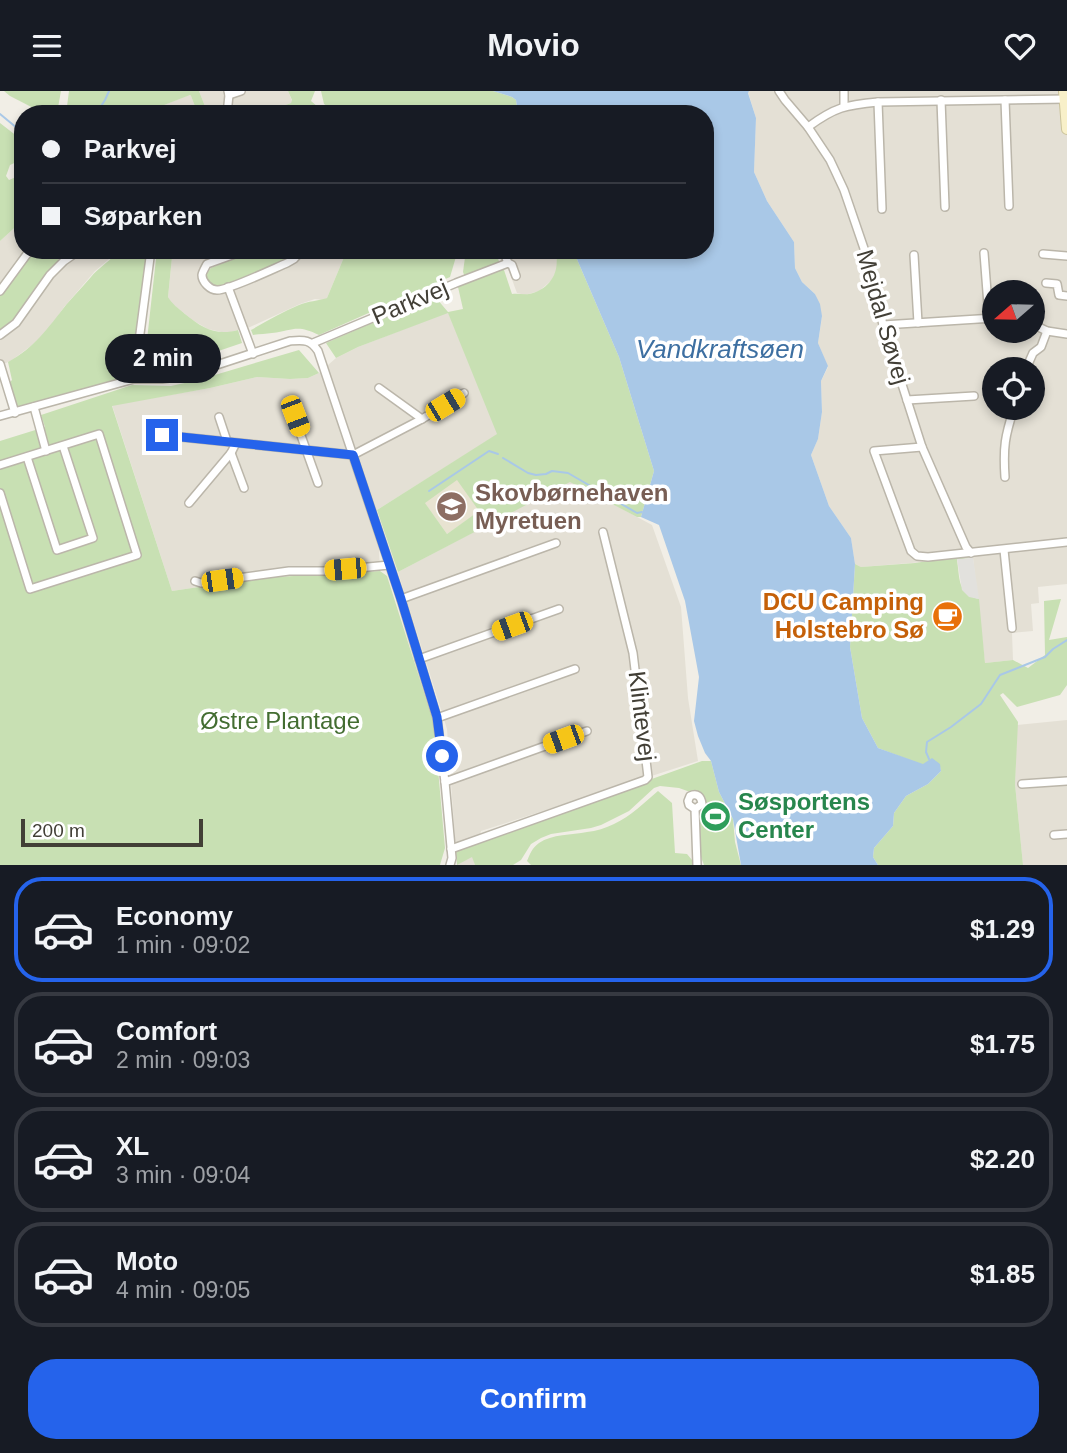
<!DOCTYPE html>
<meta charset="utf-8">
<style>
:root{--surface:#171b24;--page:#20242c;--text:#f1f3f6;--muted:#9ea1a6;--line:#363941;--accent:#2563eb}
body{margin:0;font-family:Helvetica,sans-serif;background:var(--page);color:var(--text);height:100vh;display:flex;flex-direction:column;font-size:26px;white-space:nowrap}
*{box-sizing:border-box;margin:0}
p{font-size:23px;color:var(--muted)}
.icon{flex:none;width:38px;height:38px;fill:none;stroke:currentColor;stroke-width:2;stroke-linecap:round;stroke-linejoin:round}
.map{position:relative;height:774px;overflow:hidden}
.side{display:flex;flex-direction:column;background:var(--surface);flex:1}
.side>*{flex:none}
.top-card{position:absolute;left:14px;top:14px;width:700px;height:154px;border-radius:28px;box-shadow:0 4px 10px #0003;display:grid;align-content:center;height:154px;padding:0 28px;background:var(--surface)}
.needle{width:46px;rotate:250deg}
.tools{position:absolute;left:982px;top:189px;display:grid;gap:14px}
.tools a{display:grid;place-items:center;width:63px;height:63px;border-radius:50%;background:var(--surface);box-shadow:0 4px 10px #0003;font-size:35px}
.scale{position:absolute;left:21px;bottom:18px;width:182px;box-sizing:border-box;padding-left:7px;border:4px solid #423f36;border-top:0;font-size:19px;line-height:24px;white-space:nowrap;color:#423f36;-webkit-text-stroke:5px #fff;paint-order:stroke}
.end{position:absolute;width:32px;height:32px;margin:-16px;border:9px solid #2563eb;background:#fff;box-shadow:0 0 0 4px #fff}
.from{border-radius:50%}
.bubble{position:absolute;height:49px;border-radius:24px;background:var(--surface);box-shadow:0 4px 10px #0003;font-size:23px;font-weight:700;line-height:49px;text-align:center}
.car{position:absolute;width:21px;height:42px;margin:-21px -10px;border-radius:9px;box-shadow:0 0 5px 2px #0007;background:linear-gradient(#f5c518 24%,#345 0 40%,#f5c518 0 76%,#345 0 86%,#f5c518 0)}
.top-card b{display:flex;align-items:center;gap:24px;height:66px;font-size:26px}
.top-card b+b{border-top:2px solid var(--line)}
.top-card i{width:18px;height:18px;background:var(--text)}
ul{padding:12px 0 0;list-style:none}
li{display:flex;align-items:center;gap:21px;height:105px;margin:0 14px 10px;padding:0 14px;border:4px solid var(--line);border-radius:28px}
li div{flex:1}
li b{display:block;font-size:26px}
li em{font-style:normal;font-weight:700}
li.current{border-color:var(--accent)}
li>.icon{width:63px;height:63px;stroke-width:1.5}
.button{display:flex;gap:14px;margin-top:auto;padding:14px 28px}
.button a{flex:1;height:80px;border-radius:28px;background:var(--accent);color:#fff;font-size:28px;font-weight:700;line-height:80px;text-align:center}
header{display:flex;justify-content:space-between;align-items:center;height:91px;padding:0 28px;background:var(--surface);font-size:32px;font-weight:700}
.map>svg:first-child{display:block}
.residential{fill:#e4e0d5;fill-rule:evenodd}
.education{fill:#e8e3d1}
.green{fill:#c8e0b3;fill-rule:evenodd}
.parking{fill:#e2e1dd}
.water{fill:#a9c8e7}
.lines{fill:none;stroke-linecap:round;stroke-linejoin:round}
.stream{stroke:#a9c8e7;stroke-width:2}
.street-casing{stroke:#bbb6aa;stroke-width:10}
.secondary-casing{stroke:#cbc39a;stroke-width:12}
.street{stroke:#fff;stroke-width:7}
.secondary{stroke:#f8f0c9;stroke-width:10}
.route{stroke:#2563eb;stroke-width:9}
.labels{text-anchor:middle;stroke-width:7;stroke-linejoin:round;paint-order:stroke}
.street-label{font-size:24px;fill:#423f36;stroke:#fff}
.education-label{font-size:24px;font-weight:bold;fill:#785e54;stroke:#fff;text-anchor:start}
.food-label{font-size:24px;font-weight:bold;fill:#c56008;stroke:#fff;text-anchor:end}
.park-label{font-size:24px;fill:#436d31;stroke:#fff}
.leisure-label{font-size:24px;font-weight:bold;fill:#27864d;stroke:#fff;text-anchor:start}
.water-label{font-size:26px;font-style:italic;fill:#3d6fa1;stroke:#fff}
</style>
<header><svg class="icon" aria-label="menu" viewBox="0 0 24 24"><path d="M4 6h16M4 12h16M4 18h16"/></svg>Movio<svg class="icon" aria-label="heart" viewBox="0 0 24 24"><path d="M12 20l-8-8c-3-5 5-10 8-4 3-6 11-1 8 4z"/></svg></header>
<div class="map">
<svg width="1067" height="774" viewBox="0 0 1067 774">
<rect width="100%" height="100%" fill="#f1eee6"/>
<g class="residential">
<path d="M199,0H288L292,10L291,12L261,23H208Z"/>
<path d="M749,0H1067V493L1038,496L1039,512L1031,513L1033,540L1012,542L1013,569L985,572L973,467L861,476L855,473L851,447L829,415L811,364L818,348L822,321L821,290L828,276L818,252L822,226L815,203L802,191L795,177L794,151L767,110L754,81L756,27L748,1ZM994,201H1032V240H994ZM994,278H1032V317H994Z"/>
<path d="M189,4L191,5L198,23H141Z"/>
<path d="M23,129V159H114L115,163L95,180L64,216L48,239L32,254L12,269L0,275V150Z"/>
<path d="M180,159H347L327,207L323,209L315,208L300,213L250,236L226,242L208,238L194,230L170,211L168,206L172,166L178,164Z"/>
<path d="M501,159H555L558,177L552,189L539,200L525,204L517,202Z"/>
<path d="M448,221L498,343L377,419L380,480L259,487L172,500L112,314L210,297L257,286L290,288L308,287L319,282L336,267L358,256Z"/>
<path d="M570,390L652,434L681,516L688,607L698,670L481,740L473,766L475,774H457L447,638L398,481Z"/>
<path d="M1067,629V774H1023L1015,693L1017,634Z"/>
</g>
<path class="education" d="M457,388L480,420L447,443L424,411Z"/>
<g class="green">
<path d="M4,0H61L57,22L45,23L10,5Z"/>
<path d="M69,0H199L208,23H198L191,5L190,4L141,23H66Z"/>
<path d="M288,0H315L311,10L326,23H261L291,12L292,9Z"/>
<path d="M321,0H493L512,6L516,9L518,23H509L504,21L499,23H339L324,13Z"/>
<path d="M0,32L18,46L22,52L19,59L23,62V68L10,74L6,85L9,89L23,83V129L0,150Z"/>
<path d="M34,159H61L55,162L59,170L14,230L0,241V204Z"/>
<path d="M114,159H149L131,281L129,285L21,318L18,316L9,292L12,289L8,271C34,257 48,237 66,214C74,205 83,195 91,186C98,177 108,172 115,163Z"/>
<path d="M157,159H180L178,164L172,166L168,206C172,213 178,217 185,223C202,237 216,245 238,239L242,252L186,271L159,276L150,269L146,258Z"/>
<path d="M254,159H299L288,169L222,196L214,197L207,189L206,184L211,177Z"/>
<path d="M347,159H458L450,186L319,244C297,233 294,239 272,242C266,243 259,243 253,244L251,239C267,230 282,221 299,214C308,210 318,210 327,207Z"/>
<path d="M466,159H495L500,173L465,186L463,181Z"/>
<path d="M555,159H573L619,266L654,380L641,426H637L570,391L398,481L377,419L497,343L448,222L358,256L336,267L326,252L427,208H437L448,221L463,218L458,196L460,193L503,176L512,203C518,202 523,204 529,203C551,198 561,180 555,159ZM457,389L479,420L447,443L425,412Z"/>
<path d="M299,259L319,282L308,287L290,288L257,286L210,297L112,315L172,500L259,487L380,480L387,485L434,633L445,757L440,774H0V350L45,336L41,324L132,294L171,295L198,289Z"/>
<path d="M967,464L968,467L957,469C960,487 957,503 979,508L985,572L1013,569L1028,577L1045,564L1044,510L1061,508L1049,549L1067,546V594L1060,604L1017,616L1003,602L1000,604L1018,631L1015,693L1023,774H878L873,766L874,757L893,735L894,722L906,705L928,693L941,680L940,676L927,672L923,674L878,657L862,627L850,556L855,473L861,476L915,472Z"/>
<path d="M702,670H711L719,701L733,728L735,751L741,774H704L701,766L698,722L704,715L693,702L679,697L660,695L654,697L629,720L601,734L591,737L551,743L541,747L531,753L521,769L513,774H475L472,766L457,774L456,758Z"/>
<path d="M658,700L672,712L675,762L687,763L692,769L693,774H531L527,770C530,763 532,757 539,752C552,743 572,744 587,741C596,740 606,737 614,733C631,725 644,712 658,700Z"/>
</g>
<path class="parking" d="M973,467L979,508L969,506L962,499L957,468Z"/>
<path class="water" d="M493,0H749L748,2L756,27L754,81L767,110L794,151L795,177L802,191L815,203L820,213L822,225L818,252L828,275L821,290L822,321L818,348L811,364L829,415L851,447L855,473L850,556L862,627L878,657L923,673L932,667L940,673L941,680L928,693L906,705L894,722L893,735L874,757L873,766L878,774H741L733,728L719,701L711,670L705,662L698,645L694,630L699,586L685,510L659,434L641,426L654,380L619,266L573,159H705V23H518L516,9L512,6Z"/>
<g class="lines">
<g class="stream">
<path d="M0,23L23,42"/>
<path d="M96,23L105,9L109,0"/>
<path d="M19,74L23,72"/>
<path d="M503,367L528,382L536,384L546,383L552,380L568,382L637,422L642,421"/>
<path d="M429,400L489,360L498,363"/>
<path d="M929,668L926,661L927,651L951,636L981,613L1000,584L1045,566L1053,558L1067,549"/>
</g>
<defs>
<g id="street">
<path d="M779,0L785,9L808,36L830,69L844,99L870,175L883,234L922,356L966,456L971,462"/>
<path d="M229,4L241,0"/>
<path d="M941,9L945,116"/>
<path d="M1005,9L1009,115"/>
<path d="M878,11L882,118"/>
<path d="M844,15V0"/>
<path d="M227,23L229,4L228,0"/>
<path d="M808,36C835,16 846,14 878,11L1067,8"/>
<path d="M246,159L207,173C206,175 202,182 202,184C202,191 210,199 217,199C227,200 275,177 287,172L294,168L302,159"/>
<path d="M503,159L508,172L512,174L516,185"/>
<path d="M984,162L989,227"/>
<path d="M1043,163L1067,165"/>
<path d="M914,164L918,232"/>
<path d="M1046,192L1057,193L1059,204L1067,205"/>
<path d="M228,196L253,263"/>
<path d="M0,200L30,159"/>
<path d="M1032,233L1047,240L1067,243"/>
<path d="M883,234L994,227"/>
<path d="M0,244L16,232L50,184L64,170L80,159"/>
<path d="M313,252L456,192L508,172"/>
<path d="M0,273L15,322"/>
<path d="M1026,278L1033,262L1041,256L1047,240"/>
<path d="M134,288L151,159"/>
<path d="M379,297L422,328"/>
<path d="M907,309L974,305"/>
<path d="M34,316L46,360"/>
<path d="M0,325L134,288H162L183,285L290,250C304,249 310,248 318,260L401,508L437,627L445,691L452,767L450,774"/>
<path d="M294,325L318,392"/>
<path d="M219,326L227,350"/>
<path d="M162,344L353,364L422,328L464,302"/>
<path d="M922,356L874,360L911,460L917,465L928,466L1067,451"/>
<path d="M231,362L244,397"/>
<path d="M27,366L57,459L93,447L63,355"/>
<path d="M0,374L99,343L137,464L30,498L0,402"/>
<path d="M1005,386C1003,356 1005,345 1014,317"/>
<path d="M189,412L231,362L236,352"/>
<path d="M1004,459L1012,537"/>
<path d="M195,490L201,492L289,480H327L389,474"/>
<path d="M401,508L556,452"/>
<path d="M419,568L559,518"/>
<path d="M437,627L575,578"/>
<path d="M445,691L587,640"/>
<path d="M1022,693L1067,690"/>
<path d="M695,718L689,714L688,710L690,705C697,702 701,705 702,713L695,718L697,774"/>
<path d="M1054,744L1067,743"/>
<path d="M451,758L645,689L648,686L633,562L603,441"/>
</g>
<path id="secondary" d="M1064,0L1067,38"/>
</defs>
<use href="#street" class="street-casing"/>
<use href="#secondary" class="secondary-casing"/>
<use href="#street" class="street"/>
<use href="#secondary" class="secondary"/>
</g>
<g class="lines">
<path class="route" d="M162,344L353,364L401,508L437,626L442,665"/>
</g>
<defs>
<symbol id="school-disc" viewBox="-11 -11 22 22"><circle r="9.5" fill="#8d6e63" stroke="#fff"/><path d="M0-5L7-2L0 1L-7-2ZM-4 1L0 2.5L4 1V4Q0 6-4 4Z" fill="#fff"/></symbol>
<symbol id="cafe-disc" viewBox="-11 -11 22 22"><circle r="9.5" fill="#e8710a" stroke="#fff"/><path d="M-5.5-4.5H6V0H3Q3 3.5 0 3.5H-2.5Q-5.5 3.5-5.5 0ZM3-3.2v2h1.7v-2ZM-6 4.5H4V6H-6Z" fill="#fff"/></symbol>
<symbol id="stadium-disc" viewBox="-11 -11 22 22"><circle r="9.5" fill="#2e9e5b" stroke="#fff"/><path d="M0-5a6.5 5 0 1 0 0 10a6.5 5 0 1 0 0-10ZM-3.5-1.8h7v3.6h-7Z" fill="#fff"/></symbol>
</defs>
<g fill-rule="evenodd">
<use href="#school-disc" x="434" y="398" width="35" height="35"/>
<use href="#cafe-disc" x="930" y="508" width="35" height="35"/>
<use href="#stadium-disc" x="698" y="708" width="35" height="35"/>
</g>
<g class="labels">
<g class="street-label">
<text transform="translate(410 211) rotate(-23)" y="8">Parkvej</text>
<text transform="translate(883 226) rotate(74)" y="8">Mejdal Søvej</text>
<text transform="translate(642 625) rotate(83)" y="8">Klintevej</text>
</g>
<g class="education-label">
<text x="475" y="410">Skovbørnehaven<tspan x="475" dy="28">Myretuen</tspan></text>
</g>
<g class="food-label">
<text x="924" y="519">DCU Camping<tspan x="924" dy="28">Holstebro Sø</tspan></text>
</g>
<g class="park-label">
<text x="280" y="638">Østre Plantage</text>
</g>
<g class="leisure-label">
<text x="738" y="719">Søsportens<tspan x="738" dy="28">Center</tspan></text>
</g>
<g class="water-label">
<text x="720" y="267">Vandkraftsøen</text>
</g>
</g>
</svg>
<div class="tools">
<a><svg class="needle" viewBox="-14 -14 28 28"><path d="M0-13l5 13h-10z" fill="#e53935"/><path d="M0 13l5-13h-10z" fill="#9ea1a6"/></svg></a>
<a><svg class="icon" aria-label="locate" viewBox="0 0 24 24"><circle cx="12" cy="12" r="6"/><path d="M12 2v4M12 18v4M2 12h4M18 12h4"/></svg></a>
</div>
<div class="scale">200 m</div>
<i class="end from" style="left:442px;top:665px"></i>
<i class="end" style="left:162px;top:344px"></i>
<div class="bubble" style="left:105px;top:243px;width:116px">2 min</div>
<i class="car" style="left:445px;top:314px;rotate:59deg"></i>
<i class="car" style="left:295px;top:325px;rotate:159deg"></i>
<i class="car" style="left:345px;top:478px;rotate:265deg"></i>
<i class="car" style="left:222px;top:489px;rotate:82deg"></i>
<i class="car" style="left:512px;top:535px;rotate:250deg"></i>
<i class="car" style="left:563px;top:648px;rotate:250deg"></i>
<div class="top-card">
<b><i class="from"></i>Parkvej</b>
<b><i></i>Søparken</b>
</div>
</div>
<section class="side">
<ul>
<li class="current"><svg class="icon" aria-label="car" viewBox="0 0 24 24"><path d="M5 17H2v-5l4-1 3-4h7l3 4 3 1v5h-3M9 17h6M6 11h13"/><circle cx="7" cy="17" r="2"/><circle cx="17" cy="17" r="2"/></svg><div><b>Economy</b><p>1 min · 09:02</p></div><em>$1.29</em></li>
<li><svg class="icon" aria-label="car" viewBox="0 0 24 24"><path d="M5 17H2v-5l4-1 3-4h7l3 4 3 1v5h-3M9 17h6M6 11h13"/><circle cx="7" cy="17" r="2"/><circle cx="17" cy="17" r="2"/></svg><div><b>Comfort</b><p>2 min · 09:03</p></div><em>$1.75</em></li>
<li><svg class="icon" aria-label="car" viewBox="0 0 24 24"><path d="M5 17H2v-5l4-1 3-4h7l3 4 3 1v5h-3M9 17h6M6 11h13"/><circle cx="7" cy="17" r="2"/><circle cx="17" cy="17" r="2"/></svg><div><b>XL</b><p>3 min · 09:04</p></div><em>$2.20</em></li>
<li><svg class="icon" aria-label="car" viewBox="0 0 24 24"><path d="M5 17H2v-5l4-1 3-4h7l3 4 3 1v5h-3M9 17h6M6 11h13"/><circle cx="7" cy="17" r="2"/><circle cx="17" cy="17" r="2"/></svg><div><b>Moto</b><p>4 min · 09:05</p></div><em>$1.85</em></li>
</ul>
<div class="button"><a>Confirm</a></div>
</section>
